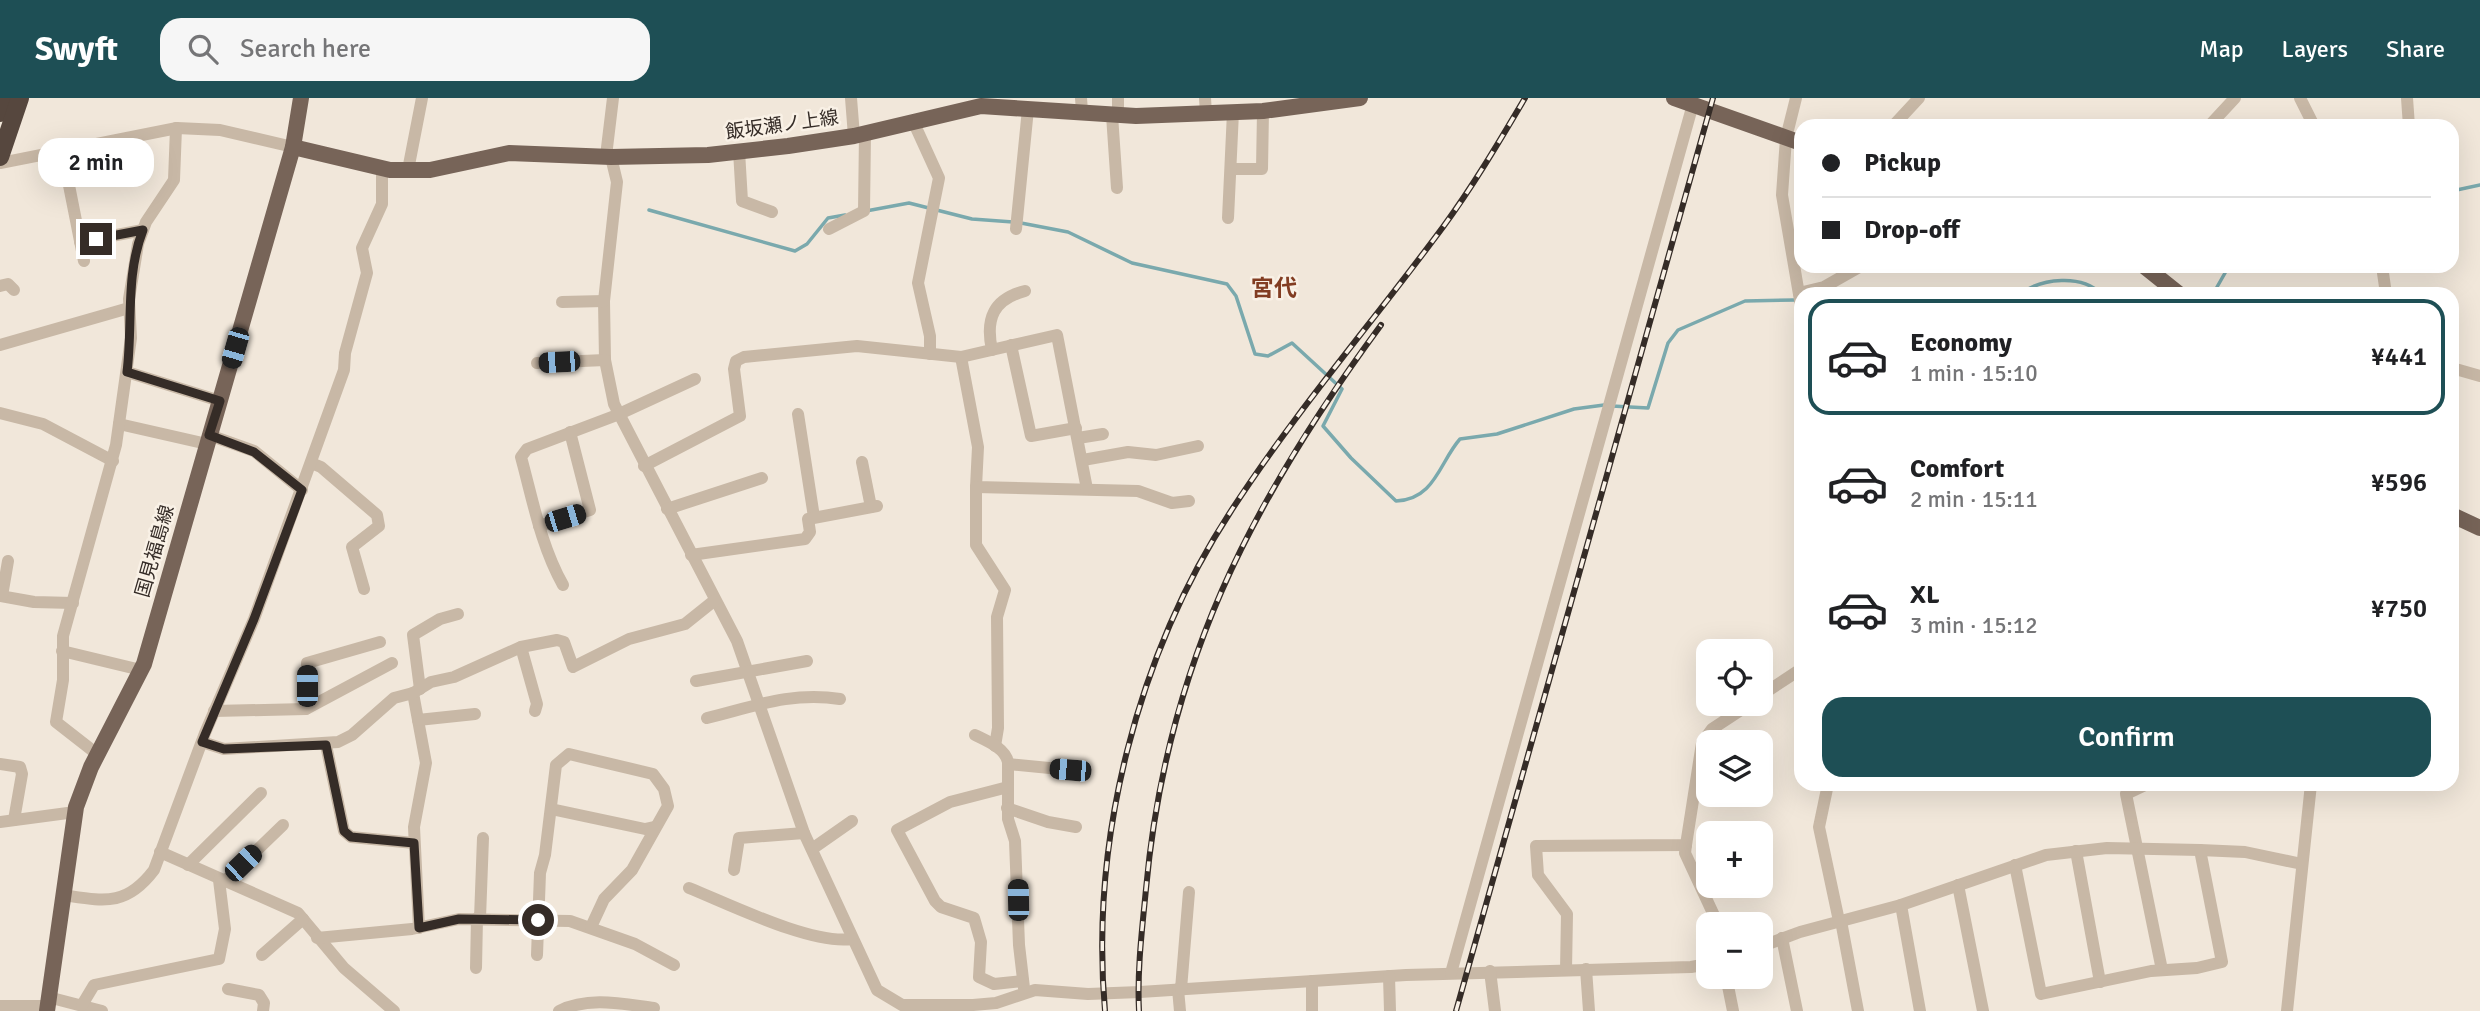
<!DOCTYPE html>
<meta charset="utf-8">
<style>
:root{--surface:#fff;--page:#f6f6f6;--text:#202124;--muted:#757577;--line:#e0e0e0;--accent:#1e4f55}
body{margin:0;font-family:Signika,"Noto Sans JP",sans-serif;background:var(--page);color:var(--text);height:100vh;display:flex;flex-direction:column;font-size:26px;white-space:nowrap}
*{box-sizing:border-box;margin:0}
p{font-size:23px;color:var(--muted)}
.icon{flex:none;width:38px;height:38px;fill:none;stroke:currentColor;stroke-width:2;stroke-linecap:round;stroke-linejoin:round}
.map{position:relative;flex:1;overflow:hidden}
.details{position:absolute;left:1794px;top:189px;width:665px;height:504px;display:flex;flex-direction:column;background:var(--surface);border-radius:21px;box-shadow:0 7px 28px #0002}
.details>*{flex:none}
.hud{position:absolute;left:1794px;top:21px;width:665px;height:154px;border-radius:21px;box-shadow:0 7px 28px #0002;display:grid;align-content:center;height:154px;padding:0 28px;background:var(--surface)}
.tools{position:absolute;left:1696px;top:541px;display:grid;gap:14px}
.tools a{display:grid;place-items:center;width:77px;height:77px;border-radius:14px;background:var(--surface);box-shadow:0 7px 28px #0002;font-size:35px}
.end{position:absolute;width:32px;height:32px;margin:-16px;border:9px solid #352c27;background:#fff;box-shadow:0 0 0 4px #fff}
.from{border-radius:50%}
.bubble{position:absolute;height:49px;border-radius:21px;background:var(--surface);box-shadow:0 7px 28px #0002;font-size:23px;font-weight:600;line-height:49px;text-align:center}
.car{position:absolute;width:21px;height:42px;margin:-21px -10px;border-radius:9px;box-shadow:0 0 5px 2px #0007;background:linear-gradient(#222 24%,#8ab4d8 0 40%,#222 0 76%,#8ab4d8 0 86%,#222 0)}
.hud b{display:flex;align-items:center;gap:24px;height:66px;font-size:26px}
.hud b+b{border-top:2px solid var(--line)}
.hud i{width:18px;height:18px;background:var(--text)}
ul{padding:12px 0 0;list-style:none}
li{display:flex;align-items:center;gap:21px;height:116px;margin:0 14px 10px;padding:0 14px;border:4px solid transparent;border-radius:21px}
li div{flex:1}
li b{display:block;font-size:26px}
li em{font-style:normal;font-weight:600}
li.on{border-color:var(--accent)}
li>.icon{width:63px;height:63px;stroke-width:1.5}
.action{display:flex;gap:14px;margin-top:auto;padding:14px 28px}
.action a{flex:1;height:80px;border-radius:21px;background:var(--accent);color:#fff;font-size:28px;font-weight:600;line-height:80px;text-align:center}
header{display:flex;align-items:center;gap:42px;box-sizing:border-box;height:98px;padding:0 35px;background:var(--accent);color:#fff}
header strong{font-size:33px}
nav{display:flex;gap:38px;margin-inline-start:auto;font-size:24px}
.search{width:490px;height:63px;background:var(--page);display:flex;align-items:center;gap:18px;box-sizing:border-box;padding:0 24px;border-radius:21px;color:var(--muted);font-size:26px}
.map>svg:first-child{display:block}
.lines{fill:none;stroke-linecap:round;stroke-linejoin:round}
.stream{stroke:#7aa9ad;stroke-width:3.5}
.minor{stroke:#c8b8a6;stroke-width:12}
.major{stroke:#776458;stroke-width:16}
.highway{stroke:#56473e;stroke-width:18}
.rail-casing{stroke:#352c27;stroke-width:6}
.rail{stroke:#f9f1e6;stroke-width:3.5;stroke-dasharray:10;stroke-linecap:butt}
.route{stroke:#352c27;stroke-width:9}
.labels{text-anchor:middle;stroke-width:5;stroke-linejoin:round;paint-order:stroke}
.street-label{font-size:19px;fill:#352c27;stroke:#f9f1e6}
.quarter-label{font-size:23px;font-weight:bold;fill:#823d22;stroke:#f9f1e6}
</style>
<header>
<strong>Swyft</strong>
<div class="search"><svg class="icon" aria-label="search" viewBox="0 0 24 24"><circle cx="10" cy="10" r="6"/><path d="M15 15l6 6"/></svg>Search here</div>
<nav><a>Map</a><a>Layers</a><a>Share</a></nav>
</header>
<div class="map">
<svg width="2480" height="913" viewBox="0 0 2480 913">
<rect width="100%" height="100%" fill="#f1e7da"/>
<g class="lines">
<g class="stream">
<path d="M2452,93L2480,87"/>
<path d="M649,112L795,153L807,146L828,120L845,117"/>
<path d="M866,113L909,105L972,121L1013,124"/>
<path d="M1021,125L1068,134L1132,165L1227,186L1236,198L1255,256L1268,258L1292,245L1342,291L1323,328L1351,360L1396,403C1435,402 1440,363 1460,341L1497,336L1574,311L1604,307"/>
<path d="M2020,196C2042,180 2082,176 2101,196"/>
<path d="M2213,196L2229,168"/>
<path d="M1612,308L1648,310L1668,245L1678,232L1745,203L1795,202"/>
</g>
<g class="minor">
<path d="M851,0L854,38"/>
<path d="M1081,0L1082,13"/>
<path d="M1205,0L1206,15"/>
<path d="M1796,0L1786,40L1782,97L1801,208"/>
<path d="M2300,0L2313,26"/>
<path d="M2407,0L2409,28"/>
<path d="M1112,17L1117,90"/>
<path d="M1118,17V0"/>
<path d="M913,23L939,80L918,185L930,238V256"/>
<path d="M1893,28L1919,0"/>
<path d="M2209,28L2235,0"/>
<path d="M62,52L84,163"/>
<path d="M739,53L742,103L772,114"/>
<path d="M606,58L613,0"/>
<path d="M611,59L617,84L604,203L605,262L614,306L737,543L804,735L877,892L902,907H973L996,905L1035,892L1088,896L1140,894L1406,877L1691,869L1708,866"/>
<path d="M0,65L177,30L220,32L293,49"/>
<path d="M1232,71H1262L1263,13"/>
<path d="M408,72L422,0"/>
<path d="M1228,120L1233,14"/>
<path d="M829,131L864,113L865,35"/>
<path d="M1016,131L1028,11"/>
<path d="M80,144L143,132"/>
<path d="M2382,168L2386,196"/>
<path d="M0,188L8,186L14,192"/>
<path d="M1799,195L1824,189L1861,168"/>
<path d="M562,204L604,203"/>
<path d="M0,247L129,210"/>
<path d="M1011,247L1031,338L1076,330"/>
<path d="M992,252C985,220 994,201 1025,193"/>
<path d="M961,259L978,349L976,389L1138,393L1172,405L1189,403"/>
<path d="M537,265L605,262"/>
<path d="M2452,270L2480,278"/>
<path d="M127,274L220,303"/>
<path d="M0,315L43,326L113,363"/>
<path d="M798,316L814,419"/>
<path d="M119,326L207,346"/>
<path d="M209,337L254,353L302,392"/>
<path d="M1078,340L1103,336"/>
<path d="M1083,362L1128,354L1156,357L1198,348"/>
<path d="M862,364L871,409"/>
<path d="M311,365L321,369L377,417L379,428L352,449L364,491"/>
<path d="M644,368L740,318L734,271L736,263L744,259L857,248L961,259L1057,237L1087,391"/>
<path d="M976,389V447L1005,492L997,519L998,630L995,648"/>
<path d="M667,411L762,380"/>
<path d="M539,428L590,412L570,334"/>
<path d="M691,457L805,441L810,434L808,421L877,408"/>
<path d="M563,487C541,448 533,403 521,359L527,351L617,317L695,281"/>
<path d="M0,498L34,504L73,505"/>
<path d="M2,498L8,463"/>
<path d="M521,549L537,606L535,613"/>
<path d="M62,553L141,572"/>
<path d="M696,583L807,563"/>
<path d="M420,591L413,537L440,521L458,516"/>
<path d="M413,595L426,665L414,729L419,830"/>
<path d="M1760,598L1801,571"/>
<path d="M306,611L307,565L380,544"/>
<path d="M214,613L306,611L392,565"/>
<path d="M707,620C752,609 792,593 840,601"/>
<path d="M418,622L475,616"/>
<path d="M975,637C987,643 1005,650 1008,664V721L1015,743L1019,847L1024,890"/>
<path d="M202,644L224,651L338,644L352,637L394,600L413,595L431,584L454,579L521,549L557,542L564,544L573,569L629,541L685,526L715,502"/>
<path d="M326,647L344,733L351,739L414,745"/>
<path d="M97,656L56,624L63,582V538L116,347L131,240L129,201L138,146L146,124L174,82L176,30"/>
<path d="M0,666L20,669L22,676L14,722"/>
<path d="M1008,666L1070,672"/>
<path d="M1828,686L1819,729L1839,823"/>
<path d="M2147,686L2126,696L2162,872"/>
<path d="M1008,689L950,704L897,732L935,803L941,809L974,820L981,844L979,879L994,886L1023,883"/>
<path d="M1007,710L1048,724L1076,729"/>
<path d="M551,711L645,731L654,729"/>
<path d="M0,724L75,714"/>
<path d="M1686,747L1685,755L1718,826"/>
<path d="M812,751L852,723"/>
<path d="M2076,753L2100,884"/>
<path d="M160,754L298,815L344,870L394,913"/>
<path d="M188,767L261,695"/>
<path d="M2015,767L2041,896L2151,873L2197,870L2222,864L2200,752"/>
<path d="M734,772L739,740L804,735"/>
<path d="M224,784L283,727"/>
<path d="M1958,787L1983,913"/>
<path d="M689,790C729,806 811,847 852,841"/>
<path d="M63,797C104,803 126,809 154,772L205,635L254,521L344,272L345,255L367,175L362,150L382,106V70"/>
<path d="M1901,807L1920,913"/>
<path d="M480,820L483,740"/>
<path d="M1841,823L1858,913"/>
<path d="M317,840L412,831L459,821L570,823L635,846L674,867"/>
<path d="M1782,840L1797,913"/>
<path d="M1760,849L1800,834L1901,807L2046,757L2107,750L2200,752L2245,754L2302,766"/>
<path d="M262,857L303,821"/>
<path d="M537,857L540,775L545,757L556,667L569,656L653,676L664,691L668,708L632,772L604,801L591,829"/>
<path d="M476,870L477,820"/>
<path d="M1586,871L1589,913"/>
<path d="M1566,872L1567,816L1538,777L1536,748L1686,747L1702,645L1712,631L1750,606"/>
<path d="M1490,873L1495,913"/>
<path d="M1451,875L1693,6"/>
<path d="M1389,878L1390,913"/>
<path d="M1726,878L1733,913"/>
<path d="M1312,883V913"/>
<path d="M228,891L259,897L264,905L263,913"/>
<path d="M1178,891L1180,913"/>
<path d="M1181,891L1189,794"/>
<path d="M48,899L102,913"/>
<path d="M82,907L94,887L219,861L225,831L219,782"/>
<path d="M0,908H47"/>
<path d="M559,913C589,898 623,906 654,910"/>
<path d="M2287,913L2311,686"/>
</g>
<g class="major">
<path d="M1674,0L1801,45"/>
<path d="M293,49L390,72H430L509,55L611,59L708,57L788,48L854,38L981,8L1136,18L1263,13L1360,0"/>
<path d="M2144,168L2179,196"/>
<path d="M2452,417L2480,430"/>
<path d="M47,913L76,709L91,669L144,566L293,49L301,0"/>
</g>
<g class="highway">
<path d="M0,15L5,0"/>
<path d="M0,59L20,0"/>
</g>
<defs>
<g id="rail">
<path d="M1105,913C1090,742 1137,557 1231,413C1295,314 1373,224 1443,129C1473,88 1499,44 1525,0"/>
<path d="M1139,913C1137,872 1142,832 1146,791C1166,569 1250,405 1381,227"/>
<path d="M1456,913L1713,0"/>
</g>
</defs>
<use href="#rail" class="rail-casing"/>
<use href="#rail" class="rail"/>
</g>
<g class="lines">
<path class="route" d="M96,141L143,132C125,178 133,227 127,274L220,303L209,337L254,354L302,392L254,521L202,644L224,651L326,647L344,733L351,739L414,745L419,830L459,821L538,822"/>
</g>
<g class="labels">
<g class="street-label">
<text transform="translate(782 26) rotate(-8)" y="7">飯坂瀬ノ上線</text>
<text transform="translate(154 453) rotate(-74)" y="7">国見福島線</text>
</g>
<g class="quarter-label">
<text x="1274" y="198">宮代</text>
</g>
</g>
</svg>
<div class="tools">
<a><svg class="icon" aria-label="locate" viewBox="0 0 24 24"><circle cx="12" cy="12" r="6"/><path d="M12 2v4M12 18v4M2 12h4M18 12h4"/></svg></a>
<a><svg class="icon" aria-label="layers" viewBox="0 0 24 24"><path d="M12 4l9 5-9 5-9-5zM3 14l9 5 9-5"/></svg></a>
<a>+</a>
<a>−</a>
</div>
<i class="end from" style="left:538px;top:822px"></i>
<i class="end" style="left:96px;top:141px"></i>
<div class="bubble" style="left:38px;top:40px;width:116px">2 min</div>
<i class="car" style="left:235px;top:250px;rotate:196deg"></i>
<i class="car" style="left:559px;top:264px;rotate:267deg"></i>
<i class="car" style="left:565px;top:420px;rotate:73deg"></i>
<i class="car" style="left:307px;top:588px;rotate:0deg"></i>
<i class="car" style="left:1070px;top:672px;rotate:275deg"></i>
<i class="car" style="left:243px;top:765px;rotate:46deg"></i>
<i class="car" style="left:1018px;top:802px;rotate:359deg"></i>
<div class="hud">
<b><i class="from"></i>Pickup</b>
<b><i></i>Drop-off</b>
</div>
<section class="details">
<ul>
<li class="on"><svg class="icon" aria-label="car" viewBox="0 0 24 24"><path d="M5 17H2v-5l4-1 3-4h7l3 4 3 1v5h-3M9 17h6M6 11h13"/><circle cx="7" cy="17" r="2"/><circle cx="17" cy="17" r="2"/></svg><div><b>Economy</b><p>1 min · 15:10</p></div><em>¥441</em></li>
<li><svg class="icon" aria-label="car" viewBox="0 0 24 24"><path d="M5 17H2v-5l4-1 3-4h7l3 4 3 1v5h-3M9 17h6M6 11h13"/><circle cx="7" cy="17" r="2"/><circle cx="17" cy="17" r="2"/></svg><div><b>Comfort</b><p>2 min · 15:11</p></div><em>¥596</em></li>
<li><svg class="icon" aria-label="car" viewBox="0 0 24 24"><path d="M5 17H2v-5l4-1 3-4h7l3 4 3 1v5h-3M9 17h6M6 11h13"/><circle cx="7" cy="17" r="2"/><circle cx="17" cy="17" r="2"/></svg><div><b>XL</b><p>3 min · 15:12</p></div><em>¥750</em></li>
</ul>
<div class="action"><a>Confirm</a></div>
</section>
</div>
